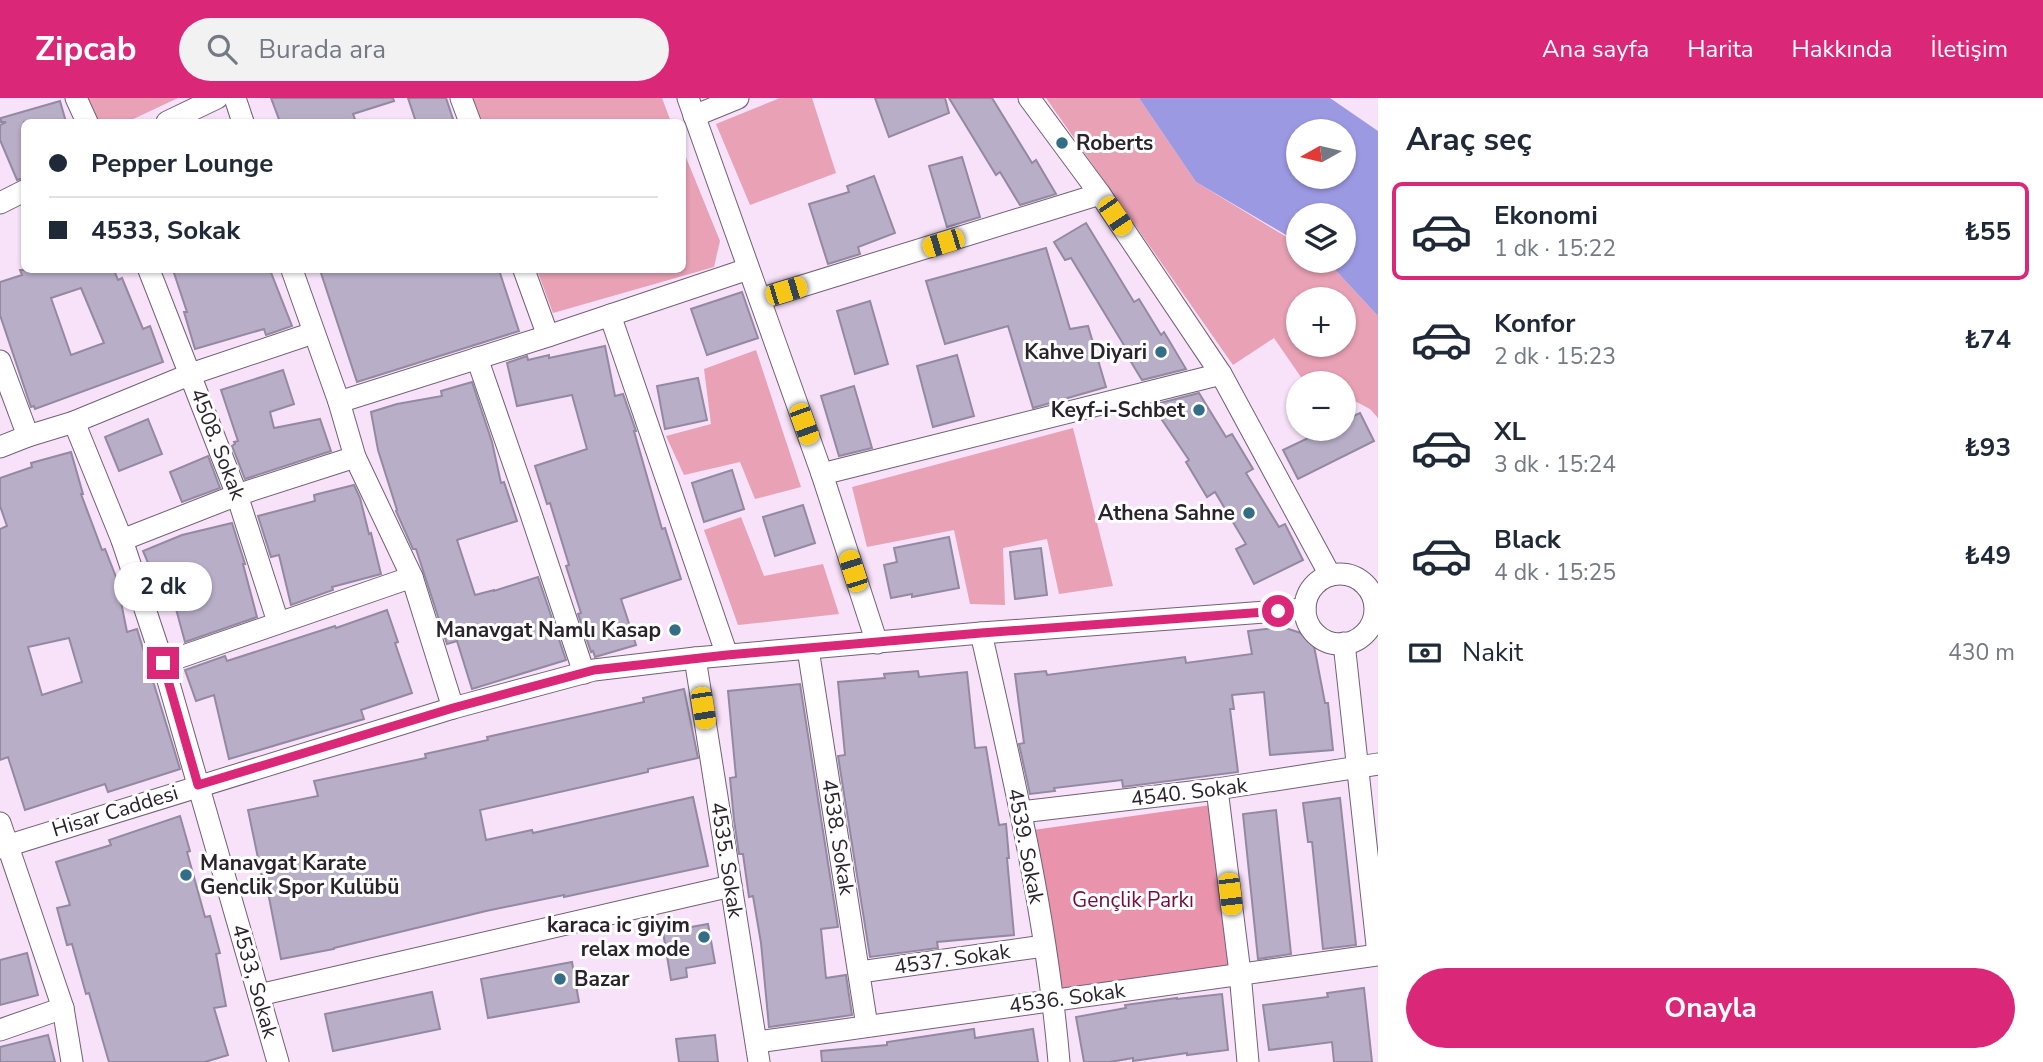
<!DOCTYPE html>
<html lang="tr">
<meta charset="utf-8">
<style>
:root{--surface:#fff;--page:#f2f2f3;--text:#1f2937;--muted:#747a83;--line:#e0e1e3;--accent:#db2777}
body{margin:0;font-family:"Nunito Sans",sans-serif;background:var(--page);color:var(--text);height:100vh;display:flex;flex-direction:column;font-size:26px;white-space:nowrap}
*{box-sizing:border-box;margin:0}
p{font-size:23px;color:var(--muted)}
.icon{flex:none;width:38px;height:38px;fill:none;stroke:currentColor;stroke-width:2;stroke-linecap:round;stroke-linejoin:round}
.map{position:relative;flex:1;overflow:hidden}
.panel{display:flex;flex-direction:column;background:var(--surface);width:665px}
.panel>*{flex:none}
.hud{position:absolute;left:21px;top:21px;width:665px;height:154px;border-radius:10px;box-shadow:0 2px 5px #0004;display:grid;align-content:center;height:154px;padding:0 28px;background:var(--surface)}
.needle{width:46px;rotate:262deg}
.controls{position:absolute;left:1286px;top:21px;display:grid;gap:14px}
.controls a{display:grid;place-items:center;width:70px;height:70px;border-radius:50%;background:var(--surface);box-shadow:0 2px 5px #0004;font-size:35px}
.end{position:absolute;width:32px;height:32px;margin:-16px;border:9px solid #db2777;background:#fff;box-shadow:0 0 0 4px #fff}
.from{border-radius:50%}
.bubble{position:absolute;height:49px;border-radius:24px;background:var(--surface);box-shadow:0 2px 5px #0004;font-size:23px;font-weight:700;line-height:49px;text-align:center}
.car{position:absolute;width:21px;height:42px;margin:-21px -10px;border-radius:9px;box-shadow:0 0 5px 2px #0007;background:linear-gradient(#f5c518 24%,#345 0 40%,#f5c518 0 76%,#345 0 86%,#f5c518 0)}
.hud b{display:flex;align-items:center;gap:24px;height:66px;font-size:26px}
.hud b+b{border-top:2px solid var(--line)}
.hud i{width:18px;height:18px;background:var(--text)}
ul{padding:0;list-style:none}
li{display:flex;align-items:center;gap:21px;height:98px;margin:0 14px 10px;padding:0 14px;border:4px solid transparent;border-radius:10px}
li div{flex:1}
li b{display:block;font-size:26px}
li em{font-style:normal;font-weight:700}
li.selected{border-color:var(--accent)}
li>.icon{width:63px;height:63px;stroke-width:1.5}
h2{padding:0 28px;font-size:32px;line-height:84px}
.pay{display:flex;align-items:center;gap:18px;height:77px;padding:0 28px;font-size:26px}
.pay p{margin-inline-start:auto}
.action{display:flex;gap:14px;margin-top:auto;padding:14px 28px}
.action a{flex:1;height:80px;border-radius:42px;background:var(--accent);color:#fff;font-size:28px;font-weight:700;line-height:80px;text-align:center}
header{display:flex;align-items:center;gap:42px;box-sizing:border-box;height:98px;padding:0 35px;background:var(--accent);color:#fff}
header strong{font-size:33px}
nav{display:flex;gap:38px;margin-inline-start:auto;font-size:24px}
.search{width:490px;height:63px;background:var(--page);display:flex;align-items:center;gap:18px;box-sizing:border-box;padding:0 24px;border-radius:38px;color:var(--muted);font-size:26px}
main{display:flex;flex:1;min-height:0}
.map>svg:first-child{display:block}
.green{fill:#e8a1b5;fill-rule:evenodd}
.forest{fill:#e993ac}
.water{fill:#9c99e3;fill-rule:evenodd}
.building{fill:#b8aec7;stroke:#9389a1;stroke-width:2;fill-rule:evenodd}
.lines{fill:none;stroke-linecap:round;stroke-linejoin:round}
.minor-casing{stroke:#726074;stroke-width:23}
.minor{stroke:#fff;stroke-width:21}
.route{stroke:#db2777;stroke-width:9}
.poi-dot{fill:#336e86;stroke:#fff;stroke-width:2.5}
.labels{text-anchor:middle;stroke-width:6;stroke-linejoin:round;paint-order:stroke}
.poi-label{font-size:21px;font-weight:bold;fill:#2b232c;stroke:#fff;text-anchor:end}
.street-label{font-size:21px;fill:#2b232c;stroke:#fff}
.park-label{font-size:21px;fill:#720c3a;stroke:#fff}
</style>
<header>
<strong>Zipcab</strong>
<div class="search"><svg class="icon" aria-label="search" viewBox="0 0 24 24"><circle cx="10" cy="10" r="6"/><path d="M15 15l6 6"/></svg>Burada ara</div>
<nav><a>Ana sayfa</a><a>Harita</a><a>Hakkında</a><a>İletişim</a></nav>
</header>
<main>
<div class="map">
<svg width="1378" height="964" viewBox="0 0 1378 964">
<rect width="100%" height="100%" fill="#f7e2f9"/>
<g class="green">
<path d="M88,0H178L127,24H99Z"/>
<path d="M473,0H662L671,24H482Z"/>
<path d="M780,0H812L836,75L750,107L716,26Z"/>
<path d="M1046,0H1139L1196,84L1298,146V163H1327L1378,218V320L1370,311L1347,299L1344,300V285H1305L1274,240L1233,267ZM1298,201H1344V247H1298Z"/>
<path d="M683,52L720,143L714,169L553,215L537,172H682Z"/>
<path d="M756,252L801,389L755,401L740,364L684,377L666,338L711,326L704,271Z"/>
<path d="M1073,330L1113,488L1059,496L1047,441L1003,450L1005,507L970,506L954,432L867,449L852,389Z"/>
<path d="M741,419L764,478L823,466L839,516L738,527L704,432Z"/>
</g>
<path class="forest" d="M1211,707L1233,872L1055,896L1033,732Z"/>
<path class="water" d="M1139,0H1330L1378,33V218L1327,163H1344V117H1298V144L1196,84ZM1298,33H1344V79H1298Z"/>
<g class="building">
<path d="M271,0H393L394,3L353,16L356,24H280Z"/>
<path d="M408,0H446L454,24H416Z"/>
<path d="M875,0H945L949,15L889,39Z"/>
<path d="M949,0H992L1032,65L1036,62L1056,96L1020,107L1000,74L996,77Z"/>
<path d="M60,3L66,24H24V80L17,82L0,42V27L6,24H1V20Z"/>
<path d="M962,59L980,119L947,129L929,68Z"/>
<path d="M874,78L895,135L858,149L860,156L828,166L809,106L849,94L847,88Z"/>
<path d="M1086,125L1134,204L1139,201L1161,237L1164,234L1186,271L1142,282L1128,259L1130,257L1071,160L1065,162L1054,144Z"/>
<path d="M1046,150L1070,231L1088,228L1106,289L1033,310L1008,228L945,246L926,183Z"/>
<path d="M20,172H114L118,182L122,180L143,231L150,228L163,264L35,311L34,308L31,309L0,217V184L22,177ZM81,190L104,245L71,257L51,200Z"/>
<path d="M173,172H270L292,228L266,237L264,231L195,251L184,214H187Z"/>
<path d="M320,172H499L519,233L357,284Z"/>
<path d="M742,194L758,240L707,257L691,211Z"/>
<path d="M870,203L888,266L855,276L837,213Z"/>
<path d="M605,248L615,298L623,296L636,333H634L662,431L665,430L681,481L621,501L636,547L595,559L593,553L591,554L578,516L581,515L566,468L569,467L550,405L547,406L535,368L587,351L572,297L517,308L507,265L527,258L528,262L549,257V260Z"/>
<path d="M957,257L974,318L933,329L917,268Z"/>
<path d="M283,272L294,306L270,314L274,330L320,321L331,353L245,381L232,348L235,346L234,344L238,343L221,292Z"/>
<path d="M698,280L707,322L665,331L657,288Z"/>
<path d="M472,284L492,344L501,385L504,384L517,423L457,442L475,497L494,492V493L538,479L566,562L472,591L457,543L447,546L416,451H413L396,413L397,412L378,352L371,314L397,306L442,298L441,293Z"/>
<path d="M854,288L872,350L839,358L821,298Z"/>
<path d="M1199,295L1226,339L1232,336L1253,371L1246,375L1279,429L1285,426L1303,462L1254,486L1236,451L1246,446L1215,394L1207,399L1186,364L1189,362L1152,307Z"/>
<path d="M1360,315L1374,343L1298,381L1283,352L1327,331H1344V322Z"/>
<path d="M148,321L162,356L119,373L105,339Z"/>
<path d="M71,354L83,396H81L102,452L105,451L116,479L127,534L137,531L180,671L108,694L105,686L25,712L8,659L0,662V431L7,428L0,408V380L32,369L31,365ZM69,540L82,584L42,597L28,549Z"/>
<path d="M208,358L220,390L182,404L170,374Z"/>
<path d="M732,372L744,411L704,424L692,385Z"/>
<path d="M354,387L360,400L369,436L371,435L381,476L332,489L333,492L291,507L279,457L271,459L258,418L315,403L314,397Z"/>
<path d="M803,407L815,445L775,458L763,419Z"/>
<path d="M232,425L245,466H243L257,519L185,544L170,489L160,493L143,453L182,437Z"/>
<path d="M949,439L959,490L912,499V496L891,500L884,467L897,464L894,450Z"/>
<path d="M1041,450L1047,497L1015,501L1010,454Z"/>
<path d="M387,512L398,544L395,545L412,595L361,612L364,621L229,661L214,597L196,603L185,572L225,558L227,563L335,528L336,530Z"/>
<path d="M1282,529L1301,535L1314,548L1325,605H1328L1333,652L1270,657L1264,594L1232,597L1234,611H1230L1238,674L1123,689L1122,682L1054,690L1055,693L1030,696L1019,646L1024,645L1015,576L1046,573L1047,577L1185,559L1186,565L1252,556L1248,533Z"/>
<path d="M918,573L919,579L967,574L975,650L986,649L999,727L1006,726L1009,760H1007L1014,837L937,844L938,850L870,859L838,658L845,657L838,584L885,580L884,576Z"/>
<path d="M800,586L838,829L821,831L826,880L846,877L852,917L769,929L761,845L753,798L749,799L743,756H739L734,722L730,680L736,679L728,593Z"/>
<path d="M684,591L698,660L648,671V674L480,712L486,742L532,732L533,735L693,699L708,768L564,799V797L486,813L334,850V851L281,861L266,784H263L248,712L318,698L314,683L426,660L425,656L488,642L487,639L644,604L643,600Z"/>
<path d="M1340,700L1356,847L1323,851L1312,744H1308L1303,705Z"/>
<path d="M1276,712L1291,856L1258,861L1243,716Z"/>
<path d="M180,718L190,753L187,754L205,819L210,818L220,855L216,856L226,908L214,910L228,957L205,964H109L89,895L86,896L72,846L67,847L57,810L70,807L56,764L111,747L109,742Z"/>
<path d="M708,826L715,865L686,870L687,879L671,882L663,834Z"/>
<path d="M27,855L38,897L0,907V862Z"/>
<path d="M572,864L579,904L488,920L481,881Z"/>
<path d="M1364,890L1372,964H1334L1332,944L1269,952L1263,907L1328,899L1327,895Z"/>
<path d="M432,894L440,931L333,953L325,916Z"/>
<path d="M1222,896L1228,952L1187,957V955L1133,963V960L1110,964H1084L1076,919L1126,910L1125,907L1177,900V901Z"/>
<path d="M974,931L975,940L1033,931L1038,964H822L821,953L887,947V944Z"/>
<path d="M48,937L55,964H0V949Z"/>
<path d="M715,937L718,964H679L676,941Z"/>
</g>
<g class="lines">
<defs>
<g id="minor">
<path d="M76,0L87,24"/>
<path d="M235,0L243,24"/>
<path d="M461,0L470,24"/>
<path d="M688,0L822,376L877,545"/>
<path d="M1029,0L1100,96L1221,276L1330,477"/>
<path d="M694,18L738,0"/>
<path d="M167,24L217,0"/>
<path d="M0,105L24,93"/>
<path d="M149,172L237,397L278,524"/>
<path d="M292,172L339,304L355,359L412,479L453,610"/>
<path d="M524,172L548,238"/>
<path d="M760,201L1100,96"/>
<path d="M610,217L727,557"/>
<path d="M477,260L529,410L584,575"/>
<path d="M0,263L28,338"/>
<path d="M339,304L548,238L748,171"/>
<path d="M74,324L122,442L163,565L278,964"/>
<path d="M0,349L28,338L74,324L191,276L313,235"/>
<path d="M822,376L1221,276"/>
<path d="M122,442L237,397L355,359"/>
<circle cx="1340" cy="511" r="35"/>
<path d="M981,535C1013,677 1047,819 1059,964"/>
<path d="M1344,545L1378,856"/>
<path d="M808,551L867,928"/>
<path d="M695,560L759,964"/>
<path d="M163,565L412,479"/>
<path d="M1217,691L1240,875L1248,964"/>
<path d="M1021,714L1217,691L1378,666"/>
<path d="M0,725L63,910L72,964"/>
<path d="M0,750L453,610L594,572L695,560L981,535L1305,511"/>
<path d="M860,874L1044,848"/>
<path d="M259,897L731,788"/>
<path d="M0,932L63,910"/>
<path d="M757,944L1378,857"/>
</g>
</defs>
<use href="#minor" class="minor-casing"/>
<use href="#minor" class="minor"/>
</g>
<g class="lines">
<path class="route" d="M163,565L198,687L453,610L594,572L727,557L981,535L1278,513"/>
</g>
<g class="poi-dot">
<circle cx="1062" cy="45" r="7"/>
<circle cx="1161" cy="254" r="7"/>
<circle cx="1199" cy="312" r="7"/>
<circle cx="1249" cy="415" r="7"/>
<circle cx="675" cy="532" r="7"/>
<circle cx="186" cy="777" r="7"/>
<circle cx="704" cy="839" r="7"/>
<circle cx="560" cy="881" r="7"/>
</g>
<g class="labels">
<g class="poi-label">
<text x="1076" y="52" text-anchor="start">Roberts</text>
<text x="1147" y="261">Kahve Diyari</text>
<text x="1185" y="319">Keyf-i-Schbet</text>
<text x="1235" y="422">Athena Sahne</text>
<text x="661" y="539">Manavgat Namlı Kasap</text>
<text x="200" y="772" text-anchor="start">Manavgat Karate<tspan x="200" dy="24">Genclik Spor Kulübü</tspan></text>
<text x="690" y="834">karaca ic giyim<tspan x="690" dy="24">relax mode</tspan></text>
<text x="574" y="888" text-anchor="start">Bazar</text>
</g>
<g class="street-label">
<text transform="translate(218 346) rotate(69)" y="7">4508. Sokak</text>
<text transform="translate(1189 694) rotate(-7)" y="7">4540. Sokak</text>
<text transform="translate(115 713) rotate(-17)" y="7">Hisar Caddesi</text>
<text transform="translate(838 739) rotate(81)" y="7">4538. Sokak</text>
<text transform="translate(1026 748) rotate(79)" y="7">4539. Sokak</text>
<text transform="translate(727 762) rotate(81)" y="7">4535. Sokak</text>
<text transform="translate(952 861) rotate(-8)" y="7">4537. Sokak</text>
<text transform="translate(255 883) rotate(74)" y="7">4533, Sokak</text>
<text transform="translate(1067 900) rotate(-8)" y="7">4536. Sokak</text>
</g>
<g class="park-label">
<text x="1133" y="809">Gençlik Parkı</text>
</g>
</g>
</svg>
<div class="controls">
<a><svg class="needle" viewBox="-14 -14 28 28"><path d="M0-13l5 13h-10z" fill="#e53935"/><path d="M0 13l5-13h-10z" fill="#747a83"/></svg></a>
<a><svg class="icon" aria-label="layers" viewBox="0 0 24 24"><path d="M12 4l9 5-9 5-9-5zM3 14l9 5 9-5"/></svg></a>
<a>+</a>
<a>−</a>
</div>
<i class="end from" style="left:1278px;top:513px"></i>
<i class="end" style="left:163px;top:565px"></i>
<div class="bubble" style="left:114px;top:464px;width:98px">2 dk</div>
<i class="car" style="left:1115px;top:118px;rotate:146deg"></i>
<i class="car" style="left:943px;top:145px;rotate:253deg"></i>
<i class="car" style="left:786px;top:193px;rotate:73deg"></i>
<i class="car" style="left:804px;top:326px;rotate:160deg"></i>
<i class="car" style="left:853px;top:473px;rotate:342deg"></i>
<i class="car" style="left:703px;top:610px;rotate:171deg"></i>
<i class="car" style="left:1230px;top:796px;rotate:173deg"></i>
<div class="hud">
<b><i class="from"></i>Pepper Lounge</b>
<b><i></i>4533, Sokak</b>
</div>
</div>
<section class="panel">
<h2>Araç seç</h2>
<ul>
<li class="selected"><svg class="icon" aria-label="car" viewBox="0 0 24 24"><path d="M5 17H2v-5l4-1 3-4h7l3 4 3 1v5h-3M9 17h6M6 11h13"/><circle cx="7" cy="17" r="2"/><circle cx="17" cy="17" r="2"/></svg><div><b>Ekonomi</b><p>1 dk · 15:22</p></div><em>₺55</em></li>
<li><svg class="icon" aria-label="car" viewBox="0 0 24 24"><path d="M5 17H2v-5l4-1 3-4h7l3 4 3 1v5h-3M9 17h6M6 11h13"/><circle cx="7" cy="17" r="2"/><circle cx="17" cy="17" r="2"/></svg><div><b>Konfor</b><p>2 dk · 15:23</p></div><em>₺74</em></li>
<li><svg class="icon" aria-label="car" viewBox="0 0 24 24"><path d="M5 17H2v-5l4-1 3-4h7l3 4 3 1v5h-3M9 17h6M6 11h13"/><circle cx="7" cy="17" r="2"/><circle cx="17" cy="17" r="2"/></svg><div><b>XL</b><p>3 dk · 15:24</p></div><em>₺93</em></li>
<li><svg class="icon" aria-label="car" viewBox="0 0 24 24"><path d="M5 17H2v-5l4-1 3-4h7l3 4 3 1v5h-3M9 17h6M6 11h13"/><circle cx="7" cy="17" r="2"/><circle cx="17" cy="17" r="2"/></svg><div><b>Black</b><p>4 dk · 15:25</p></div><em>₺49</em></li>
</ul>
<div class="pay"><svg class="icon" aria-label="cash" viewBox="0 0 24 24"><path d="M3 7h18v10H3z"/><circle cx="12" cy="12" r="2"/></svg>Nakit<p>430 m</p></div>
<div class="action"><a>Onayla</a></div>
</section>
</main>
